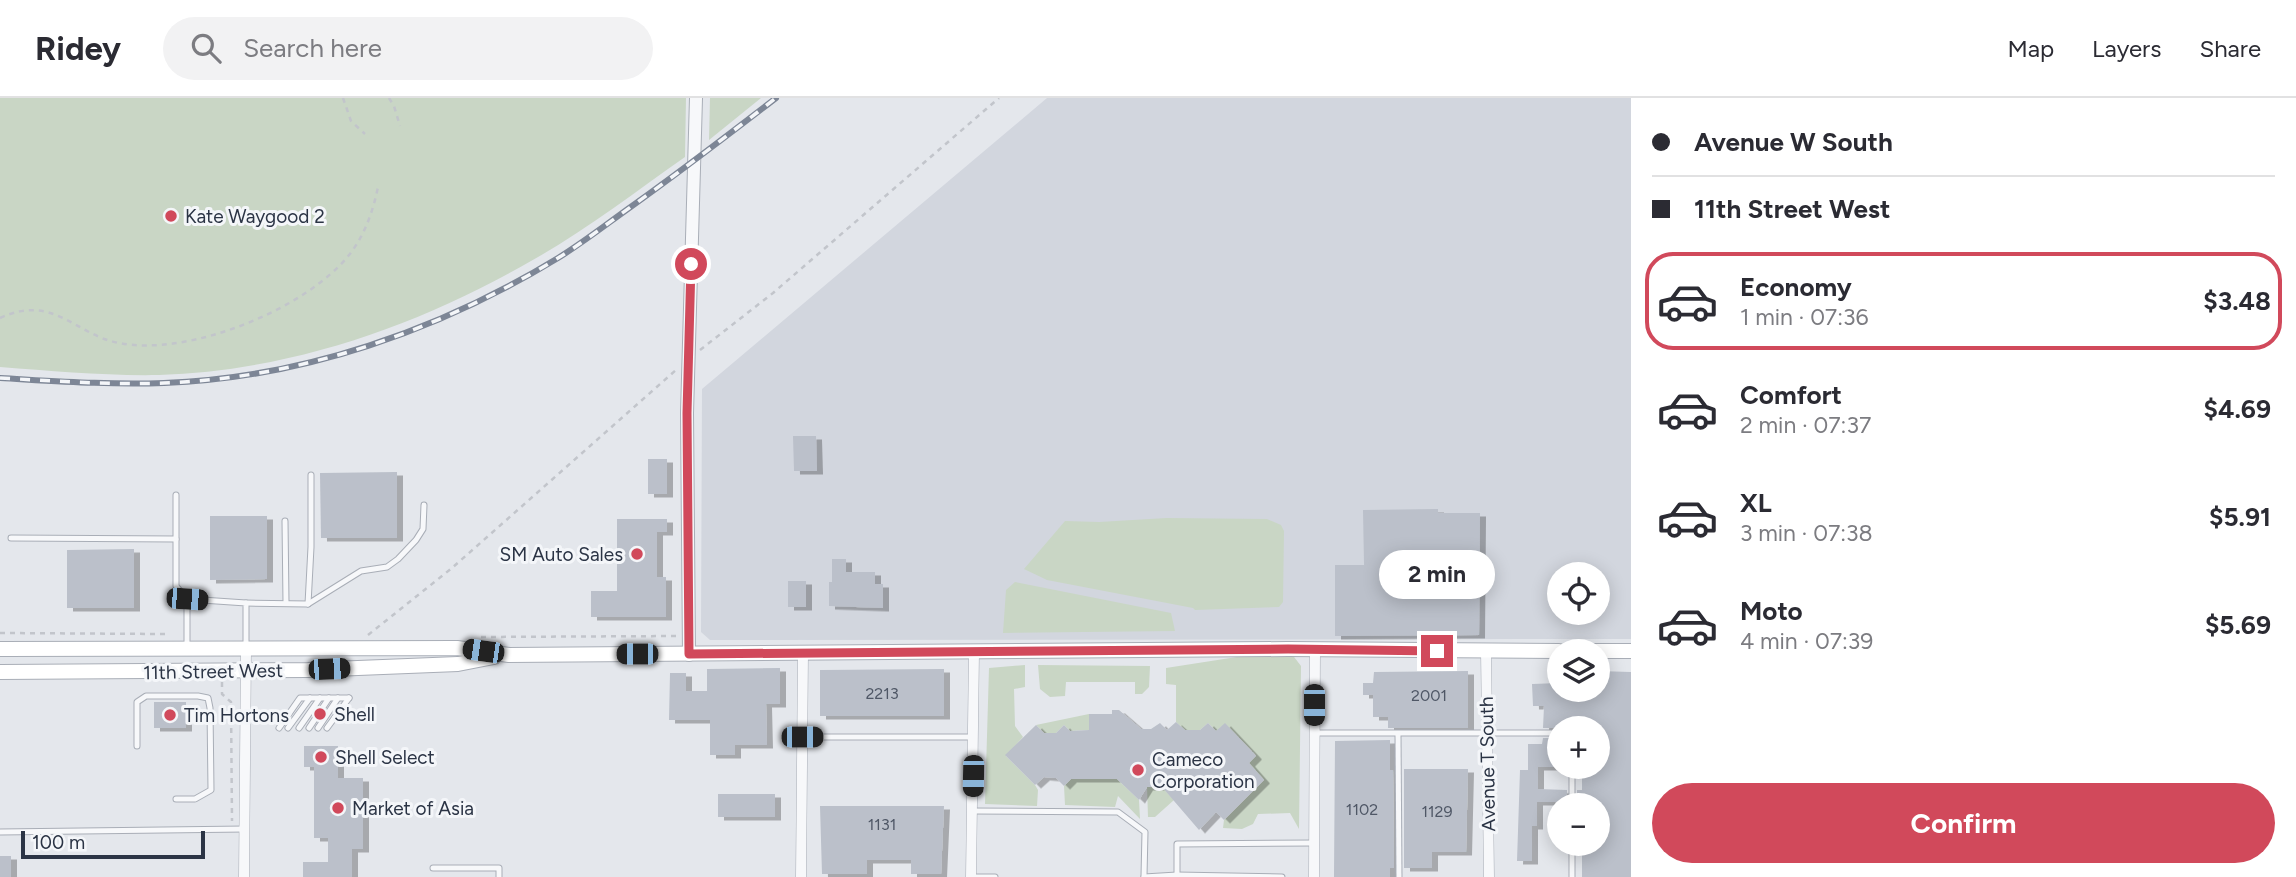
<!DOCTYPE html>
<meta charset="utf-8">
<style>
:root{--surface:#fff;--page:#f2f2f3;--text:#2b2b33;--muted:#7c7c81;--line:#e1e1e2;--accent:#d1495b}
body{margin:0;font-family:Figtree,sans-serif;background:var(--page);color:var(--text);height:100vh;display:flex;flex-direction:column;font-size:26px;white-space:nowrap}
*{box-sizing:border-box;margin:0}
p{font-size:23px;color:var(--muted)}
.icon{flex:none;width:38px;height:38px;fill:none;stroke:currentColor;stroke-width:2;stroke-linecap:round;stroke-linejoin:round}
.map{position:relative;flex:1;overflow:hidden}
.panel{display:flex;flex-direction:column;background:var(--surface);width:665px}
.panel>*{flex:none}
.top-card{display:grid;align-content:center;height:154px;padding:0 21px;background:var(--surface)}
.tools{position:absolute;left:1547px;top:464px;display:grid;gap:14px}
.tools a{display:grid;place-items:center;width:63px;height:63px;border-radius:50%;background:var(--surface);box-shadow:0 4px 18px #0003;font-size:35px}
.scale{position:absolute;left:21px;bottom:18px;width:184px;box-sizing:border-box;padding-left:7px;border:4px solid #2b3445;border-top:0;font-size:19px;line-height:24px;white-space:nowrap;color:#2b3445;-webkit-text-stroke:5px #f4f6f9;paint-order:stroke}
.end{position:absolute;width:32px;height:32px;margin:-16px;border:9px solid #d1495b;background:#fff;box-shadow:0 0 0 4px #fff}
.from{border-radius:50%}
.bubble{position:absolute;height:49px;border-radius:24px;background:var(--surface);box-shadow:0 4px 18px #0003;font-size:23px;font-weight:700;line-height:49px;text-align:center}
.car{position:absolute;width:21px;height:42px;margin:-21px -10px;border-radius:9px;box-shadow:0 0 5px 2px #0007;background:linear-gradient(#222 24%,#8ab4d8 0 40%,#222 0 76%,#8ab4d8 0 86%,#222 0)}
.top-card b{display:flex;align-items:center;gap:24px;height:66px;font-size:26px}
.top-card b+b{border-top:2px solid var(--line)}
.top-card i{width:18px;height:18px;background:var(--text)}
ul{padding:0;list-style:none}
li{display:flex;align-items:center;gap:21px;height:98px;margin:0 14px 10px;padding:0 7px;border:4px solid transparent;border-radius:28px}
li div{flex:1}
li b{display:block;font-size:26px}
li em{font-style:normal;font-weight:700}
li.on{border-color:var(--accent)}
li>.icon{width:63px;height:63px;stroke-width:1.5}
.action{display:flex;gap:14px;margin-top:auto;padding:14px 21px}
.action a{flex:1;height:80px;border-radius:42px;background:var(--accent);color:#fff;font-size:28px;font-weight:700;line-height:80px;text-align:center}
header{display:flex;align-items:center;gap:42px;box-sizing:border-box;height:98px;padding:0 35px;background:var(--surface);border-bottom:2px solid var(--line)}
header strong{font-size:33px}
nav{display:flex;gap:38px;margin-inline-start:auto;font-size:24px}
.search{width:490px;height:63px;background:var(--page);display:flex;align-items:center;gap:18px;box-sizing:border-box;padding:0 24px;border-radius:38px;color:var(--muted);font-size:26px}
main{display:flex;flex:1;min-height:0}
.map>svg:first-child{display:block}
.built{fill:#d2d6de;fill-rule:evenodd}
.green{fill:#c9d6c5}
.building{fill:#bbc0ca;filter:url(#shadow)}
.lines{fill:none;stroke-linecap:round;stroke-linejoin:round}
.service-casing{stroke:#a9aeb7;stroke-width:7}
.minor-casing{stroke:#a9aeb7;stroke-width:11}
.tertiary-casing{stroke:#a9aeb7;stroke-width:14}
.secondary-casing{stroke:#a9aeb7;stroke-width:16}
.path{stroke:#c2c5cb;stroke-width:2.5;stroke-dasharray:5 5;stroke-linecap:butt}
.service{stroke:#f7f8fa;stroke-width:5}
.minor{stroke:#f7f8fa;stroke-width:10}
.tertiary{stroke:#f7f8fa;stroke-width:12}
.secondary{stroke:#fff;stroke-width:14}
.rail-casing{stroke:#7d8696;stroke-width:6}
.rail{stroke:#f4f6f9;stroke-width:3.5;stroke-dasharray:10;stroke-linecap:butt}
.route{stroke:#d1495b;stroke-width:9}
.poi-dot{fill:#d1495b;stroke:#f4f6f9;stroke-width:2.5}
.labels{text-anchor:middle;stroke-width:6;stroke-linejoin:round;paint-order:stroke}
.number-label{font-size:16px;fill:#4f5766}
.poi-label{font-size:19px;fill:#2b3445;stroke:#f4f6f9;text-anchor:start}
.street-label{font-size:19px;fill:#2b3445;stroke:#f4f6f9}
</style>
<header>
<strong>Ridey</strong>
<div class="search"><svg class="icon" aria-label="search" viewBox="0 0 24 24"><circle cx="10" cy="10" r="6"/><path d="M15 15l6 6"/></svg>Search here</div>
<nav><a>Map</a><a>Layers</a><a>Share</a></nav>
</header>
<main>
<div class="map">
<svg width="1631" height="779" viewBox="0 0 1631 779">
<defs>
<filter id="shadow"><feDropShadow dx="6" dy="3.5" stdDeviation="0" flood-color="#0004"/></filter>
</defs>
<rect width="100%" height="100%" fill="#e4e7ec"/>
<path class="built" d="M1047,0H1631V541L710,542L701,534L702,291ZM1559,476H1598V514H1559Z"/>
<g class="green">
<path d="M0,0H686L685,59C635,94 585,133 531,163C418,228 290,273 159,277C106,278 53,273 0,269Z"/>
<path d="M710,0H761L709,42Z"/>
<path d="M1167,420L1267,421L1281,427L1284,433L1283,504L1279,509L1195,512L1193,510L1047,482L1024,471L1065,423L1099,424Z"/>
<path d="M1015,484L1171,515L1175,533L1003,535L1006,492Z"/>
<path d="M1288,551L1301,568L1299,731L1290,715L1258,716L1253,726L1242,731L1223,730L1224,722L1264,682L1249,665L1256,657L1225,626L1216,633L1208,625L1200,632H1185L1176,624V587L1166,586V570Z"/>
<path d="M1025,567V589L1014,591L1015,628L1023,639L1006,658L1035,687L1038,692L1037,708L985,706L989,570Z"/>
<path d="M1038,567L1150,568L1149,589L1142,596H1135V584H1066L1065,598L1050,599L1040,591Z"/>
<path d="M1089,616V632L1070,633L1064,627L1056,635H1044L1036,627Z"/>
<path d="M1071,681H1117L1139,702L1140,721L1118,698L1115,709L1065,707L1064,688Z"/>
<path d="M1147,689H1162L1174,702L1155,719H1148Z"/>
</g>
<g class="building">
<path d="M793,338H816L817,373H794Z"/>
<rect x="648" y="361" width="19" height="35"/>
<path d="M397,374V440H321L320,375Z"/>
<path d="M1438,411V415H1480L1479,537L1335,538V467H1364L1363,412Z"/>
<path d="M210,418H267V481L210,482Z"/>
<path d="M617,421H667V434H657V479H666V519H591V493H617Z"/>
<path d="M134,451V510H67V452Z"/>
<path d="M832,461H846V474H875V486H883V510L829,508V484H832Z"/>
<rect x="788" y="483" width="18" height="26"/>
<path d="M780,570V606H766L767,647H735V657H710V622H669L670,575H686V593H707V571Z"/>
<path d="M944,571V618H820V572Z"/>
<path d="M1468,573V630H1388V619H1373V597H1363V585H1373L1374,574Z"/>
<path d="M1598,573L1631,574V779H1582V746H1598V707H1582V704H1577V692H1582V668H1598V628L1570,627V630H1543L1544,608H1533L1532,586L1559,585V592H1598Z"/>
<rect x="154" y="604" width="32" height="26"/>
<path d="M1112,612H1119L1141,631H1151L1160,625L1167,632L1176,624L1185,632H1200L1208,625L1216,633L1225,625L1256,658L1249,665L1264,682L1224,722L1216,714L1199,732L1162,689H1147L1139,702L1117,681H1071L1064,688L1056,680L1044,679L1035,687L1005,657L1036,627L1044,635H1056L1064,627L1070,633L1089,632V616H1112Z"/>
<path d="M1543,640H1559V669H1538V691L1567,692V704H1537V728H1532V763H1517L1520,672H1528V646H1542Z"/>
<path d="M1390,642V672H1393L1394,770H1390V779H1334L1335,643Z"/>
<path d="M304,648H338V680H363V751H352V779H303V764H328V740H314V669H304Z"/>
<path d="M1404,671H1468L1466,754H1432V770H1404Z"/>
<rect x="718" y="696" width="57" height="23"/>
<path d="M820,708H944L941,776H911V762H867V776H822Z"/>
<rect x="0" y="758" width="11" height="21"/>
</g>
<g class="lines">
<defs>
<g id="service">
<path d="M285,423L286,505"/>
<path d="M11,440L176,441V488L187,501"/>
<path d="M176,441V397"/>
<path d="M246,505L308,506L311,449V377"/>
<path d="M308,506L361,473L387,469L398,461L416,442L423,431L424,407"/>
<path d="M187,550V501L246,505V548"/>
<path d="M279,630L300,600H349"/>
<path d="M288,630L310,600"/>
<path d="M299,630L320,600"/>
<path d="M309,630L329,600"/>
<path d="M318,630L338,600"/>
<path d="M327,630L349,600"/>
<path d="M1314,635H1559"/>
<path d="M1398,636L1399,779"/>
<path d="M802,639H974"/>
<path d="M137,648V604L146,598H198L208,600L210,610L211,692L195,701H176"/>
<path d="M1572,668V707"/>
<path d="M972,713L1118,714L1145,734L1144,778"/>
<path d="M0,734L245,731"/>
<path d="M1572,746V779"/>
<path d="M433,770H499V779"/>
<path d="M1177,777V746L1313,745"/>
<path d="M971,779H995"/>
<path d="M1144,779L1177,777L1282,779"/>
</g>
<g id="minor">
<path d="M1486,553L1489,779"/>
<path d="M244,779L246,551"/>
<path d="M801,779L803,555"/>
<path d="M971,779L974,554"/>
<path d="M1314,779L1315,551"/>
</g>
<path id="tertiary" d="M689,557L687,315L696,0"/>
<g id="secondary">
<path d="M0,551L457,550L509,557L1288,551L1559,553"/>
<path d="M1572,553H1631"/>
<path d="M0,574L308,572L458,566L494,559"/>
</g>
</defs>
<use href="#service" class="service-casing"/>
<use href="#minor" class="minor-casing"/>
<use href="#tertiary" class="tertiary-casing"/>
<use href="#secondary" class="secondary-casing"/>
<g class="path">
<path d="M343,0L351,23L365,36"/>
<path d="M389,0L394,8L400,28"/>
<path d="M0,220C54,195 75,237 119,245C189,259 306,211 349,157C365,137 373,113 378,89"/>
<path d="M700,252L773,195L999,0"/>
<path d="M0,535L165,536"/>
<path d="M368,537L452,470L676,272"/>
<path d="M481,539L677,538"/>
<path d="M222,584V596L231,604L232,723"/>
</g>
<use href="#service" class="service"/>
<use href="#minor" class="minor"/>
<use href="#tertiary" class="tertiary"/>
<use href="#secondary" class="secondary"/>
<defs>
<path id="rail" d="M0,280C55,283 109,287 164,285C303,280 440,232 558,160C584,144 608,125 632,108C681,73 728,37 776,0"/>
</defs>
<use href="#rail" class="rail-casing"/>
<use href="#rail" class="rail"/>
</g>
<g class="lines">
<path class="route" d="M691,166L687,315L689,556L1288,551L1437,553"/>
</g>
<g class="poi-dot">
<circle cx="171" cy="118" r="7"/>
<circle cx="637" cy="456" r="7"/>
<circle cx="320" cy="616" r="7"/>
<circle cx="170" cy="617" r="7"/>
<circle cx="321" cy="659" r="7"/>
<circle cx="1138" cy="672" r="7"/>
<circle cx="338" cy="710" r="7"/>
</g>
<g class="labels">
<g class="number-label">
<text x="882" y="601">2213</text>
<text x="1429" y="603">2001</text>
<text x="1362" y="717">1102</text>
<text x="1437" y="719">1129</text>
<text x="882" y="732">1131</text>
</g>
<g class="poi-label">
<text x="185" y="125">Kate Waygood 2</text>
<text x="623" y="463" text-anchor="end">SM Auto Sales</text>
<text x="334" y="623">Shell</text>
<text x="184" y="624">Tim Hortons</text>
<text x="335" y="666">Shell Select</text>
<text x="1152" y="668">Cameco<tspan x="1152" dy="22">Corporation</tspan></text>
<text x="352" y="717">Market of Asia</text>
</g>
<g class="street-label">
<text transform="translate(213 573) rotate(-1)" y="7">11th Street West</text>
<text transform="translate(1487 666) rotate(-91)" y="7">Avenue T South</text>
</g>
</g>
</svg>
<div class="tools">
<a><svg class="icon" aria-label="locate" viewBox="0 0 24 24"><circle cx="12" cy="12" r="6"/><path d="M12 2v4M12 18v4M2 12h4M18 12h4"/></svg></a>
<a><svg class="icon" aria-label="layers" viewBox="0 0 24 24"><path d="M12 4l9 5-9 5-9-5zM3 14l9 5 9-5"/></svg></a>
<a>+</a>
<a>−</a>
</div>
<div class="scale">100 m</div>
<i class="end from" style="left:691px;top:166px"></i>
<i class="end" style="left:1437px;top:553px"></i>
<div class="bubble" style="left:1379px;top:452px;width:116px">2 min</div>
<i class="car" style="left:187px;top:501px;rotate:94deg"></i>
<i class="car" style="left:483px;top:553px;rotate:278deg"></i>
<i class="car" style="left:637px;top:556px;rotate:270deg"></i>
<i class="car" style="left:329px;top:571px;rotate:88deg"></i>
<i class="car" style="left:1314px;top:607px;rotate:180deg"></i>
<i class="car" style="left:802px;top:639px;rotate:90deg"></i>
<i class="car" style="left:973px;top:678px;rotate:181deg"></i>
</div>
<section class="panel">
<div class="top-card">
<b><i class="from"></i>Avenue W South</b>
<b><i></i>11th Street West</b>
</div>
<ul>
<li class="on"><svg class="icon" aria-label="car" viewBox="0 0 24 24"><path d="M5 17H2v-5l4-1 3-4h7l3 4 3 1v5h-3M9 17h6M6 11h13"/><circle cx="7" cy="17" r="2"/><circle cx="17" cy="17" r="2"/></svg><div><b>Economy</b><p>1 min · 07:36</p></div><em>$3.48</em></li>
<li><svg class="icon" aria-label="car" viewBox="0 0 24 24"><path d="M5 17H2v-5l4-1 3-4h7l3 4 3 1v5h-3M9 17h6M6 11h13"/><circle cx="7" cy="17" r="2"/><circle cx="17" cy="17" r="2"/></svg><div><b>Comfort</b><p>2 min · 07:37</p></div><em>$4.69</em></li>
<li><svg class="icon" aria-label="car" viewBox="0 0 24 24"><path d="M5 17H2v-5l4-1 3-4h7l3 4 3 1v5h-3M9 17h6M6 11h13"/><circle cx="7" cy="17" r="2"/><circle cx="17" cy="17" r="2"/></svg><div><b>XL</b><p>3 min · 07:38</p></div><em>$5.91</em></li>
<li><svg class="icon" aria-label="car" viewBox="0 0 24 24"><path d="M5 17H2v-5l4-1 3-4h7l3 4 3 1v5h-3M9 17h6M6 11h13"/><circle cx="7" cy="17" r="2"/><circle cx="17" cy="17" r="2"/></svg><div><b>Moto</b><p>4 min · 07:39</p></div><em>$5.69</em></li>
</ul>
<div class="action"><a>Confirm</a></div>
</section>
</main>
